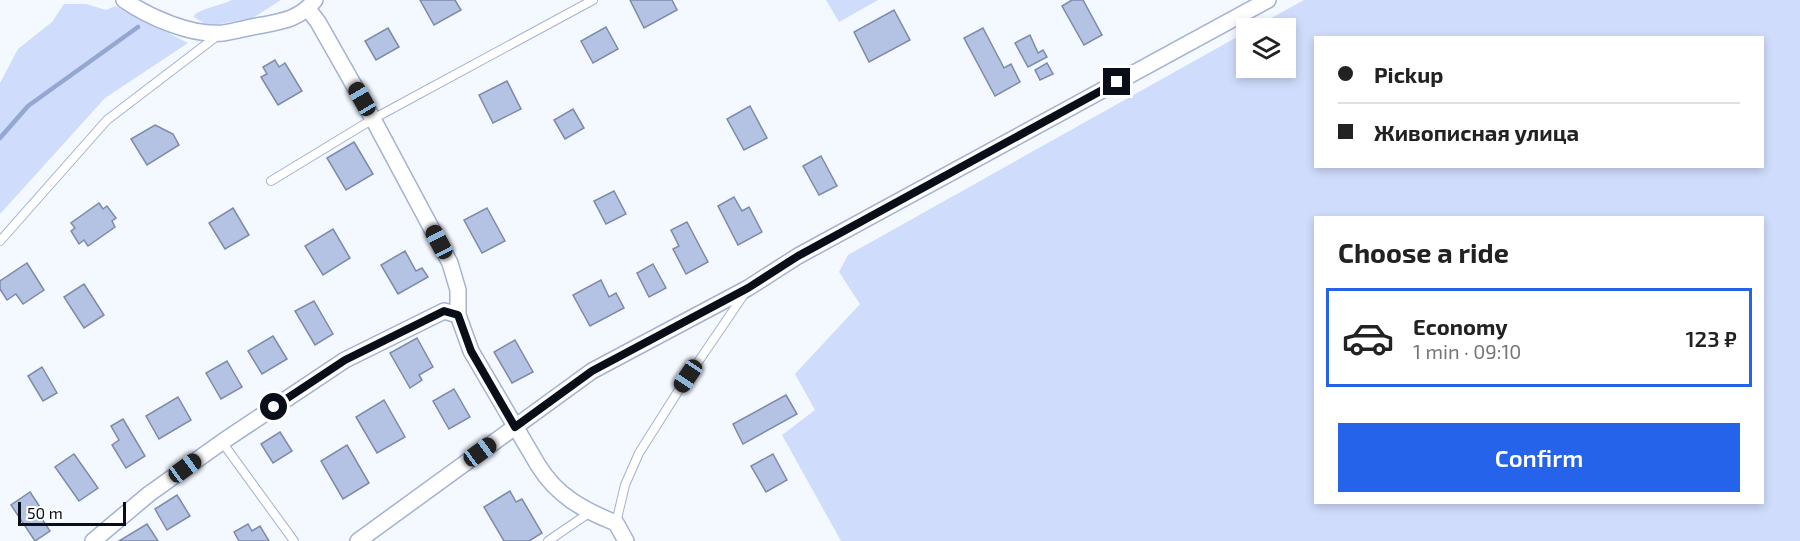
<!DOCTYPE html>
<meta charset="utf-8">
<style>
:root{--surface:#fff;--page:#f6f6f6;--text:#222;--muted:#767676;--line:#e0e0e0;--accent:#2563eb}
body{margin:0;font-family:"Exo 2",sans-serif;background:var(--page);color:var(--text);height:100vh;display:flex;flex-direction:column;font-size:22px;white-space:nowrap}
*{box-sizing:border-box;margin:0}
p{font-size:20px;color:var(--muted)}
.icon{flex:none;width:33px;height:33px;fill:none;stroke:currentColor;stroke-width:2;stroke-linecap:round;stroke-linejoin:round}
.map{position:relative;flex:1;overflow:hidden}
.panel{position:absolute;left:1314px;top:216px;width:450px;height:288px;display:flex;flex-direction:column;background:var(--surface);border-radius:0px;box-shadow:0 3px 9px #0003}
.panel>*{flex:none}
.banner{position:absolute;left:1314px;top:36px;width:450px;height:132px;border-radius:0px;box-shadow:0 3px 9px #0003;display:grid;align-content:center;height:132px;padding:0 24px;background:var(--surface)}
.buttons{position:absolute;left:1236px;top:18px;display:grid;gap:12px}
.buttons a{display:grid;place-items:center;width:60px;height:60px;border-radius:0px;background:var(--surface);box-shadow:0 3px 9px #0003;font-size:30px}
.scale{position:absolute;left:18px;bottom:15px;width:108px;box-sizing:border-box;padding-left:6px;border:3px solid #090e19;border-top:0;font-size:16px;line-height:21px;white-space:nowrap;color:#090e19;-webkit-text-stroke:4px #fff;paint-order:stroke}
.end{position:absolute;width:27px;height:27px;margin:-14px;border:8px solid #090e19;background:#fff;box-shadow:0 0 0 3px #fff}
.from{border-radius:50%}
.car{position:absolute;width:18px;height:36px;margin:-18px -9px;border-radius:8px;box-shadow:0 0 4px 2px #0007;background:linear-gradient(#222 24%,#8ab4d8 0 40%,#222 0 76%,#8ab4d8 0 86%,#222 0)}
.banner b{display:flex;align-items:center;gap:21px;height:57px;font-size:22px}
.banner b+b{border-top:2px solid var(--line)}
.banner i{width:15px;height:15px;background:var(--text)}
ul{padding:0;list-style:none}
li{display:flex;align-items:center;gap:18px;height:99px;margin:0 12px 9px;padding:0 12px;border:3px solid var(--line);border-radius:0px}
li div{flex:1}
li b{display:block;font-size:22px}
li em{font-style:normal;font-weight:600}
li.selected{border-color:var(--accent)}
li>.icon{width:54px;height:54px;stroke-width:1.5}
h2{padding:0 24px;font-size:27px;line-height:72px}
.primary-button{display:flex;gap:12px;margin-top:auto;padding:12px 24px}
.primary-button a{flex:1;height:69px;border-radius:0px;background:var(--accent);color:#fff;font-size:24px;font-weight:600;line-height:69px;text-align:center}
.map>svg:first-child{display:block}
.green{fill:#cfdcfb;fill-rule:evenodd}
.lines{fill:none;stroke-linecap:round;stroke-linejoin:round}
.stream{stroke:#94a7d3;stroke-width:4.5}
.building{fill:#b4c2e4;stroke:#7d8aaa;stroke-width:1.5}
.service-casing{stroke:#a4b2d3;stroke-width:10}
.minor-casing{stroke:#a4b2d3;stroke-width:18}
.service{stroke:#fff;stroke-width:8}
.minor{stroke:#fff;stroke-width:15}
.route{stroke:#090e19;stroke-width:8}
</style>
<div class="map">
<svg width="1800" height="541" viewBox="0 0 1800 541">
<rect width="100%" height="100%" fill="#f4f8ff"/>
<g class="green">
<path d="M232,0H281L253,18L208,26L194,17L195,14C206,7 219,6 232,0Z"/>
<path d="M826,0H878L839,22Z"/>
<path d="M1304,0H1800V541H841L782,435L815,410L795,374L860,304L839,272L848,255L1246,32V68H1286V28H1253ZM1316,38H1762V166H1316ZM1316,218H1762V502H1316Z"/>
<path d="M64,4H86L106,10L115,6L188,43L105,98L0,214V83L18,49L52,22Z"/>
</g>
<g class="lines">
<path class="stream" d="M0,138L28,106L138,27"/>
</g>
<g class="building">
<path d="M420,0H455L461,10L434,25Z"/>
<path d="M630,0H672L677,10L644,28Z"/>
<path d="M1072,0H1083L1102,35L1084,45L1062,6Z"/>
<path d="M894,10L910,40L869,62L854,32Z"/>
<path d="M606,27L618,49L593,63L581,41Z"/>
<path d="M388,28L399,47L376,60L365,41Z"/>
<path d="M983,28L1004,68L1011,64L1020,82L995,96L964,38Z"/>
<path d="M1030,35L1038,53L1043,50L1047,57L1028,67L1015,43Z"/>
<path d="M275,60L279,67L285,63L302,91L278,105L261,77L267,74L263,67Z"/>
<path d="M1047,63L1053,74L1040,80L1035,70Z"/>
<path d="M507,81L521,109L493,123L479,95Z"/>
<path d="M750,106L767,138L744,150L727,119Z"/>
<path d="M573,109L584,128L565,139L554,120Z"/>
<path d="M155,125L173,134L179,145L147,165L131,139Z"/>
<path d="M354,142L373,174L346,190L327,158Z"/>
<path d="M821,156L837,186L819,195L803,166Z"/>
<path d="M614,191L626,214L606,224L594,201Z"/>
<path d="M734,197L742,211L749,207L762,232L738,245L718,206Z"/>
<path d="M99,203L103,209L107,206L116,218L112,221L115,227L88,246L84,240L79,244L71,231L75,228L71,223Z"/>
<path d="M233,208L249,235L225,249L209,223Z"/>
<path d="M487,208L505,241L482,253L464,220Z"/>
<path d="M687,222L708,262L686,274L673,249L679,246L671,230Z"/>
<path d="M333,229L350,258L323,275L305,246Z"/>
<path d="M405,251L416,271L422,268L428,277L398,294L381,265Z"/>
<path d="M27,263L44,290L23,304L16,294L7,300L0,289V281Z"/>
<path d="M653,264L666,288L649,297L637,273Z"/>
<path d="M601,280L609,297L616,293L624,308L590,326L573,295Z"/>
<path d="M84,284L104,315L84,328L64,297Z"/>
<path d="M314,301L333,334L315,345L295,311Z"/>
<path d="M273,336L287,359L262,374L248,351Z"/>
<path d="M417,338L433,367L419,375L422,380L410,388L390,353Z"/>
<path d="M515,340L533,372L512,383L494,352Z"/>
<path d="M227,361L242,387L221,399L206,373Z"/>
<path d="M42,367L57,393L43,401L28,376Z"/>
<path d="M454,389L470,417L449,429L433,401Z"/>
<path d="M786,395L797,414L743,444L733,424Z"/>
<path d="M178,397L191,420L159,439L146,416Z"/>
<path d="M384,400L405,437L377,453L356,417Z"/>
<path d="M123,419L145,456L126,468L112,445L119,440L111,426Z"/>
<path d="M280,432L292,451L273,463L261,444Z"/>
<path d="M347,445L369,483L343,499L321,461Z"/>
<path d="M74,454L98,488L79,501L55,467Z"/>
<path d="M773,454L787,480L766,492L751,466Z"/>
<path d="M510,491L516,502L522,499L542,533L529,541H504L484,507Z"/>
<path d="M30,492L42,510L38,513L50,531L35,541L11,505Z"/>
<path d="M177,495L190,516L167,530L155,509Z"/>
<path d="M147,524L158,541H119Z"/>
<path d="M248,524L252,531L260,526L269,541H239L234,532Z"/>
</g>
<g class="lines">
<defs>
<g id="service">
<path d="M271,181L373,119L593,0"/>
<path d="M0,241L107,120L217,36"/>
<path d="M222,442L294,541"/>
<path d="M616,523L625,485L639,453L677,393L745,293"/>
<path d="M548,541L589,513"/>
</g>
<g id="minor">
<path d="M124,0C149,17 191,36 223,33C236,31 250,27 263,25C284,21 301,18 315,0"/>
<path d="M308,9L318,22L373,119L450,263L458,290V315L471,351L538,465C557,496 583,510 616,523L626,541"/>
<path d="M93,541L149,494L222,442L345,360L444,311L458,315"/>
<path d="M358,541L592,371L748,288L798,256L1268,0"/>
</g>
</defs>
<use href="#service" class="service-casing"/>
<use href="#minor" class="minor-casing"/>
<use href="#service" class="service"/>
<use href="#minor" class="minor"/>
</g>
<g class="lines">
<path class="route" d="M274,407L345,360L444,311L458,315L471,351L515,427L592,371L748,288L798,256L1117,82"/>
</g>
</svg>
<div class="buttons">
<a><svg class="icon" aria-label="layers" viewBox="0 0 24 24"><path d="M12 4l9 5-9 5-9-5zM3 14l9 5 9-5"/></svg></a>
</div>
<div class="scale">50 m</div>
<i class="end from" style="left:274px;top:407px"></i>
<i class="end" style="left:1117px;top:82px"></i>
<i class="car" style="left:362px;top:99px;rotate:330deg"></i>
<i class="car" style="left:439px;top:242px;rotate:332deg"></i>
<i class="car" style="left:688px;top:376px;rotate:214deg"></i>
<i class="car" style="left:480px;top:452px;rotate:54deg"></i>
<i class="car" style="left:185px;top:468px;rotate:54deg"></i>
<div class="banner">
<b><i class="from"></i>Pickup</b>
<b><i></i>Живописная улица</b>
</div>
<section class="panel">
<h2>Choose a ride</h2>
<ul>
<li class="selected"><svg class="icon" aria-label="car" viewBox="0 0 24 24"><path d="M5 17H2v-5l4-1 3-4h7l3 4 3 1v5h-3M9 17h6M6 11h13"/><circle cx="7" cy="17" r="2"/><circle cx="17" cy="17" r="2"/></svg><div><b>Economy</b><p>1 min · 09:10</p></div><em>123 ₽</em></li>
</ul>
<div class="primary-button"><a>Confirm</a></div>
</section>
</div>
